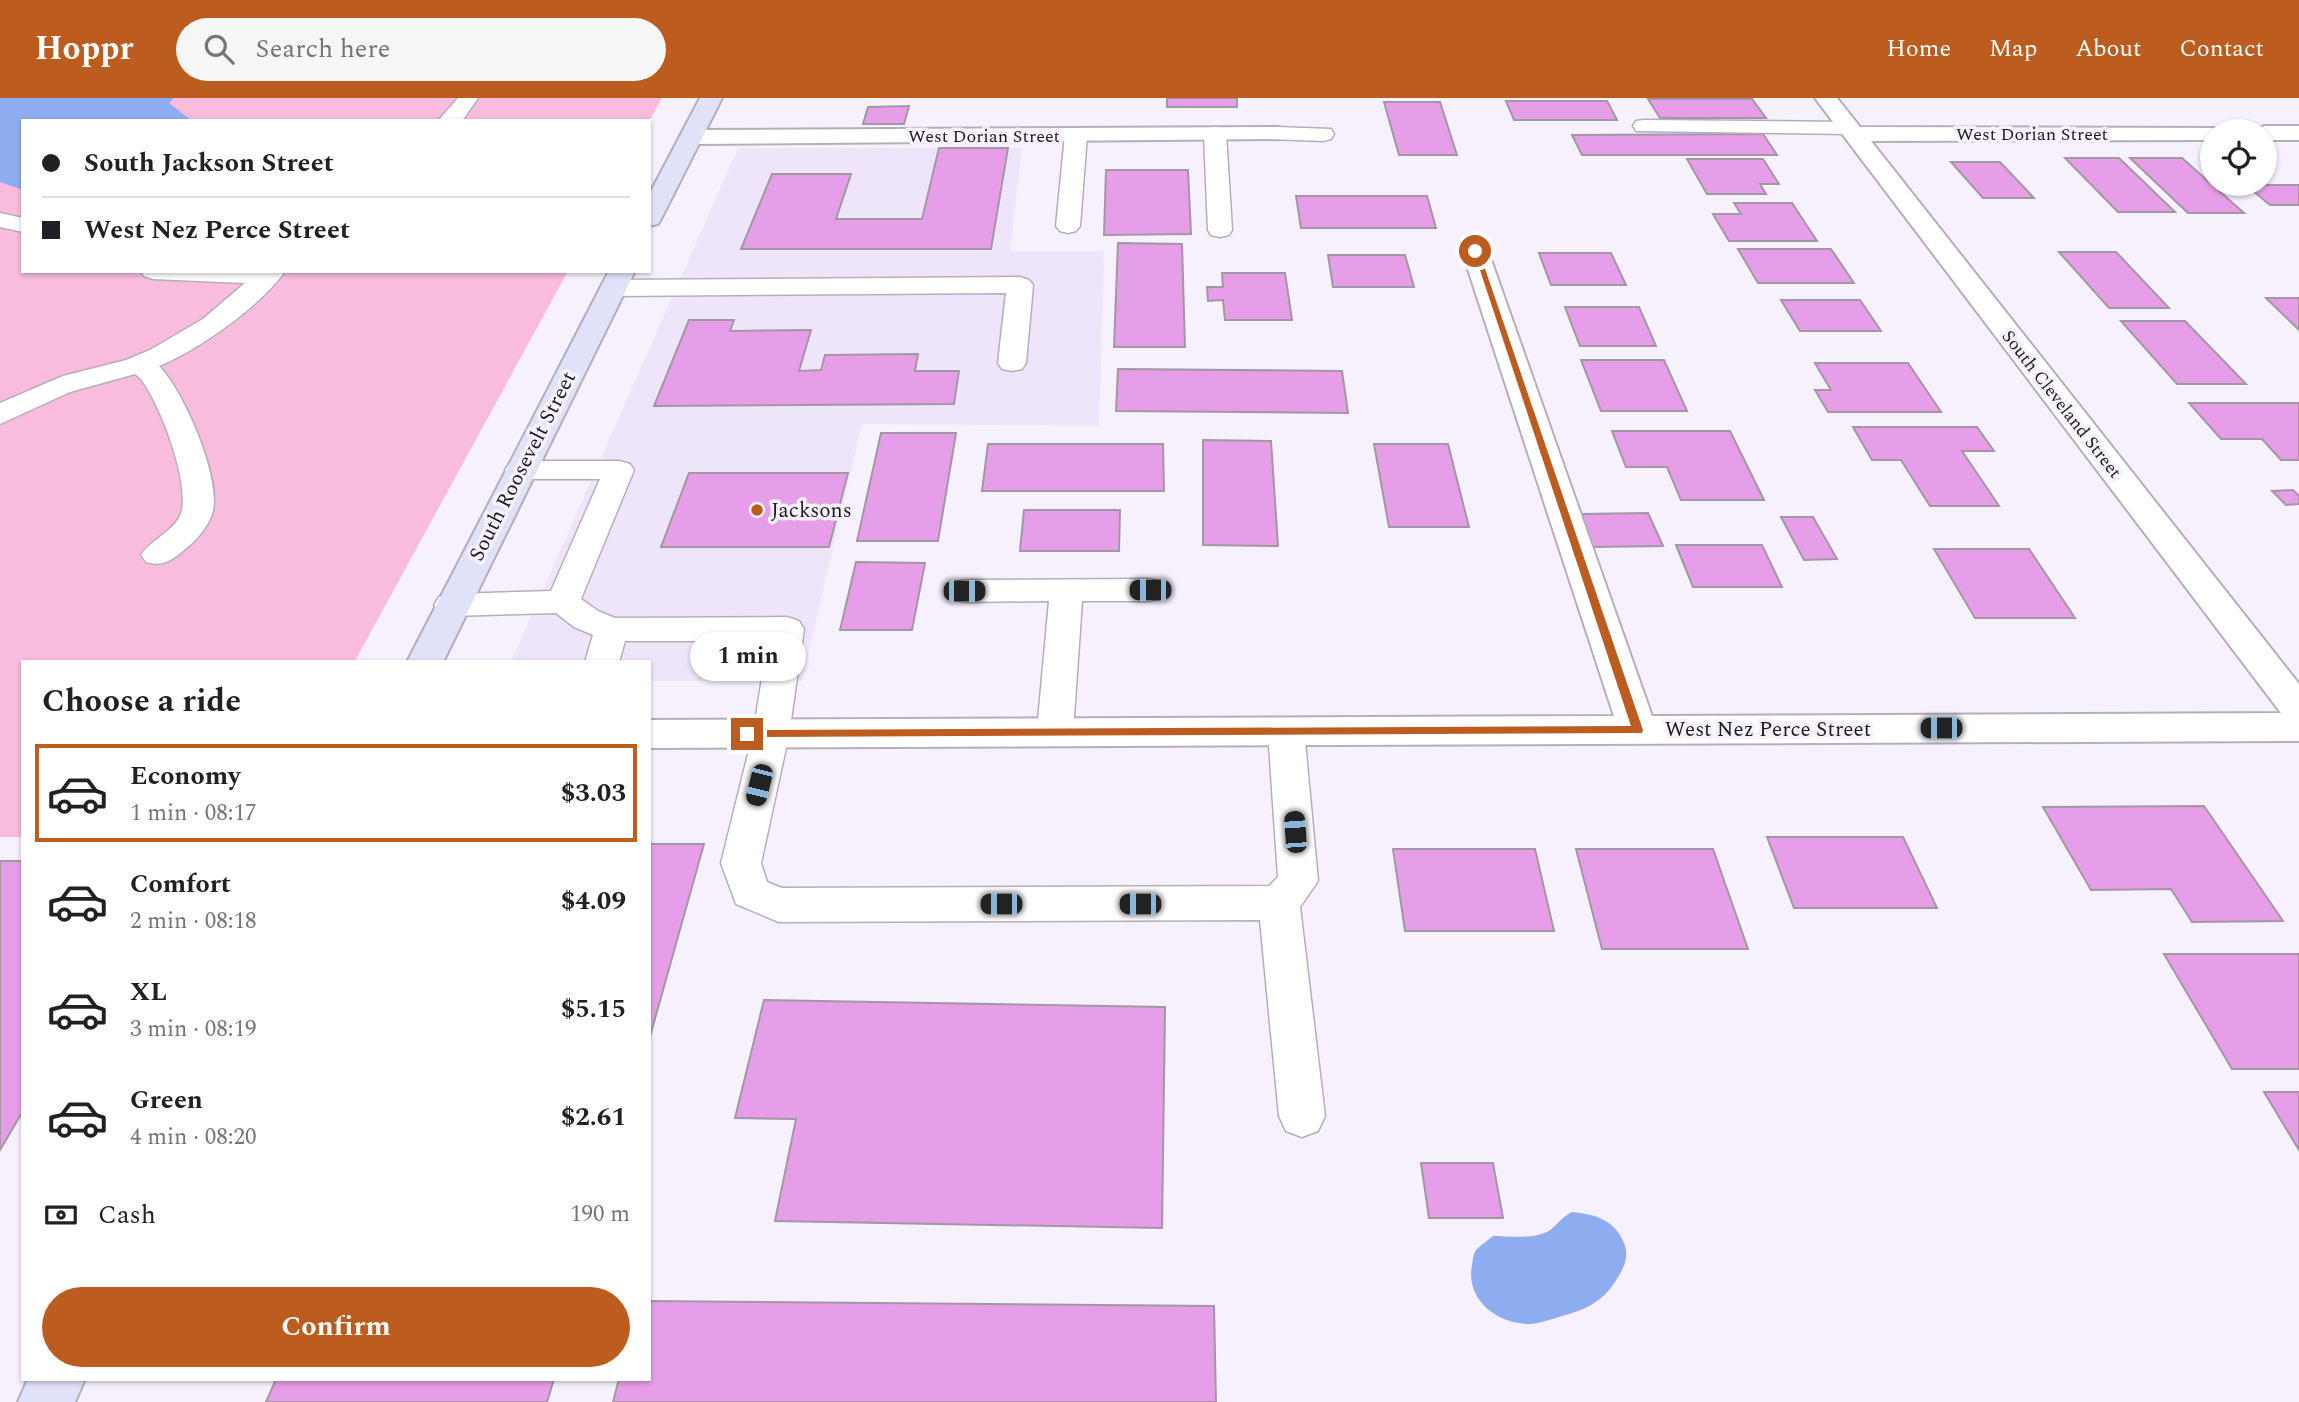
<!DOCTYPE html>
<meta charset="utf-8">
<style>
:root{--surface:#fff;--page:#f6f6f6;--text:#202124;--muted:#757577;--line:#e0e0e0;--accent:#bd5c1f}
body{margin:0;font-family:Spectral,serif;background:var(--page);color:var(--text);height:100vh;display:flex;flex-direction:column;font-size:26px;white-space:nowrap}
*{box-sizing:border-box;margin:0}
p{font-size:23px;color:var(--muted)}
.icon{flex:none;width:38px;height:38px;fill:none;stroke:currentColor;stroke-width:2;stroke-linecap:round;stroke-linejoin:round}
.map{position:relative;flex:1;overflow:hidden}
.side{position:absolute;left:21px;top:562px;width:630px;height:721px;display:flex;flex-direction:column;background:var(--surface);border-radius:0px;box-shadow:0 2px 5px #0004}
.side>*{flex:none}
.banner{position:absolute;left:21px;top:21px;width:630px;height:154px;border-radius:0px;box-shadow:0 2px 5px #0004;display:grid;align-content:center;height:154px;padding:0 21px;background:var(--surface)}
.tools{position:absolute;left:2200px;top:21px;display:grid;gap:14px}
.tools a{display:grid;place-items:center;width:77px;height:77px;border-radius:50%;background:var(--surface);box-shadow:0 2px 5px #0004;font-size:35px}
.end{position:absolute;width:32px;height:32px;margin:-16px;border:9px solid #bd5c1f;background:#fff;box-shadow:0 0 0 4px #fff}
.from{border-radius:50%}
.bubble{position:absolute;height:49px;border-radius:24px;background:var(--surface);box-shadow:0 2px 5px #0004;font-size:23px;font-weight:700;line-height:49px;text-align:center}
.car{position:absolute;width:21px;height:42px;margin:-21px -10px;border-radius:9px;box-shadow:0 0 5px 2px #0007;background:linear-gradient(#222 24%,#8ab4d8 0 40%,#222 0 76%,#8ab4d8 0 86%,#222 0)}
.banner b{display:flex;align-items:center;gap:24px;height:66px;font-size:26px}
.banner b+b{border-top:2px solid var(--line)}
.banner i{width:18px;height:18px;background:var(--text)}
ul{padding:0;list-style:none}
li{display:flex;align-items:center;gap:21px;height:98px;margin:0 14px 10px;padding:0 7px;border:4px solid transparent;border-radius:0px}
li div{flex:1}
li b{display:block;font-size:26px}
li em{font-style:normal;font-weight:700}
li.current{border-color:var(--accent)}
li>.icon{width:63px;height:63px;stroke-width:1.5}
h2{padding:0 21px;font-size:32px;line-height:84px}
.pay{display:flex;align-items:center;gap:18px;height:77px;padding:0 21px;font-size:26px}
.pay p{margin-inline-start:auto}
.button{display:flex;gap:14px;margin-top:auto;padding:14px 21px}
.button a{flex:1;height:80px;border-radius:42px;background:var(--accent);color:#fff;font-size:28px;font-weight:700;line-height:80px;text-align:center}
header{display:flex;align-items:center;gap:42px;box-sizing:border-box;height:98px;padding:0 35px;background:var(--accent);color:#fff}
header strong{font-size:33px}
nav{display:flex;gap:38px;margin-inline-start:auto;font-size:24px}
.search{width:490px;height:63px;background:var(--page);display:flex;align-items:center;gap:18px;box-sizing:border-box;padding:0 24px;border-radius:38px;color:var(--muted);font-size:26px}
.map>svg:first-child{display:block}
.built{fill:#efe5fb}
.green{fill:#f9bcdc}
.water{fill:#8eadf1}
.building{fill:#e79ee8;stroke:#a397a3;stroke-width:2}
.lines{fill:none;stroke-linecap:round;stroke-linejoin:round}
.lane-casing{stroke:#b5afbd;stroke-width:3}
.street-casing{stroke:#b5afbd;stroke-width:4}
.secondary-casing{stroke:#b5afbd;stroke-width:4}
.lane{fill:#fff;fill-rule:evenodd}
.street{fill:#fff;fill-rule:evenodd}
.secondary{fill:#e2e1fa;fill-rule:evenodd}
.route{fill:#bd5c1f}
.poi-dot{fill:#bd5c1f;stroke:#f6f1fd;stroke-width:2.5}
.labels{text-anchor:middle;stroke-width:7;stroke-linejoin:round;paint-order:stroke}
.far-street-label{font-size:18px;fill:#1d1b20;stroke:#f6f1fd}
.street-label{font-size:21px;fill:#1d1b20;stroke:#f6f1fd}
.poi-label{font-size:21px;fill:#1d1b20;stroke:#f6f1fd;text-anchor:start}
</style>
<header>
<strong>Hoppr</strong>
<div class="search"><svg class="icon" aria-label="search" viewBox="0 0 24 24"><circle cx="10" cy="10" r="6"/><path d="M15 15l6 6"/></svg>Search here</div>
<nav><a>Home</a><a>Map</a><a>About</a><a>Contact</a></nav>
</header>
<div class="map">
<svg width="2299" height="1304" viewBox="0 0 2299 1304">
<rect width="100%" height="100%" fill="#f6f1fd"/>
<path class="built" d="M738,50H1022L1010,153H1104L1099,328L862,326L802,583H649V564H511Z"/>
<path class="green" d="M0,0H662L649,23H23V173H568L355,563L23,564V739H0Z"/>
<g class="water">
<path d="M0,0H174L169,5L192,23H23V92L0,84Z"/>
<path d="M1572,1114C1595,1116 1615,1122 1624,1145C1630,1159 1623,1172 1615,1184C1602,1204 1585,1212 1562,1218C1552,1221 1541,1225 1531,1226C1498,1227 1465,1202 1472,1167C1473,1162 1473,1156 1476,1152C1481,1147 1488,1142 1493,1138C1510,1138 1535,1142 1550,1132C1558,1126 1562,1119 1572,1114Z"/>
</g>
<g class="building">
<rect x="1167" y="0" width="70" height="9"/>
<path d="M1648,1H1752L1766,20H1660Z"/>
<path d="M1506,3H1607L1617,22H1514Z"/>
<path d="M1384,4H1440L1457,57H1399Z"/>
<path d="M909,8L904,26H863L868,9Z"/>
<path d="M1763,36L1777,57H1582L1572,37Z"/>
<path d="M939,50H1008L991,151H741L772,76H851L836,121H922Z"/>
<path d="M2065,60H2119L2175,114H2118Z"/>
<path d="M2130,60H2182L2244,115H2188Z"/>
<path d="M1687,61H1763L1779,86H1760L1766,96H1707Z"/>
<path d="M1951,64H2000L2034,100H1983Z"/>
<path d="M1106,72H1188L1191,136L1104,137Z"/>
<path d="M2246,87H2299V107H2270Z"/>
<path d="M1296,98H1427L1436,130H1301Z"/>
<path d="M1734,105H1792L1817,143H1729L1713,116H1741Z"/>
<path d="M1118,145L1182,146L1185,249H1114Z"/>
<path d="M1738,151H1831L1854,185H1758Z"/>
<path d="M2059,154H2116L2169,210H2109Z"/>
<path d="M1539,155H1611L1626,187H1551Z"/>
<path d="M1328,157H1405L1414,189H1333Z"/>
<path d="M1222,175H1285L1292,222H1225L1223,202L1208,203L1207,189H1223Z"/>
<path d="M2266,200H2299V232Z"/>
<path d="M1781,202H1860L1881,233H1800Z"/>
<path d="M1565,209H1639L1656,248H1580Z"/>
<path d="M689,222H734L730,233L811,232L799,273L821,272L825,257L918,256L915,273H959L954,306L654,308Z"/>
<path d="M2121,223H2185L2246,286H2177Z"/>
<path d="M1581,262H1664L1687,313H1601Z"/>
<path d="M1815,265H1908L1941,314H1828L1815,292H1831Z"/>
<path d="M1118,271L1342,273L1348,315L1116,313Z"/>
<path d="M2189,305H2299V362H2281L2262,341H2221Z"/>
<path d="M1853,329H1977L1994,353H1962L1999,408H1930L1901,362H1872Z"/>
<path d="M1612,333H1730L1764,402H1681L1667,369H1626Z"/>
<path d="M881,335H956L938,443H857Z"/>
<path d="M1203,342L1271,343L1278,448L1203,447Z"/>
<path d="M988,346H1163L1164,393H982Z"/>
<path d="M1374,346H1448L1469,429H1389Z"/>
<path d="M689,375H848L829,449H661Z"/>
<path d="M2293,392L2299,398V406L2286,407L2272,393Z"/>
<path d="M1024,412H1120L1119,453H1020Z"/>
<path d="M1648,415L1663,448L1592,449L1580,416Z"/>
<path d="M1781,419H1813L1837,461L1804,462Z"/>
<path d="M1676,447H1762L1782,489H1693Z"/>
<path d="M1934,451H2029L2075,520H1975Z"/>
<path d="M856,464L925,465L912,532H840Z"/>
<path d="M2204,708L2283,823L2192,824L2171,791L2091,792L2043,709Z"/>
<path d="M1767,739H1903L1937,810H1794Z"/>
<path d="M649,746H704L649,942Z"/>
<path d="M1393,751H1535L1554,833H1405Z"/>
<path d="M1576,751H1713L1748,851H1602Z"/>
<path d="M0,763H23V1013L0,1052Z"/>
<path d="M2164,856H2299V971H2232Z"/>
<path d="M764,902L1165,909L1162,1130L775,1123L796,1021L735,1020Z"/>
<path d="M2264,994H2299V1052Z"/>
<path d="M1421,1065H1493L1503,1120H1429Z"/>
<path d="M649,1203L1214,1208L1216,1304H613L619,1281H649Z"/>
<path d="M276,1281H554L547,1304H266Z"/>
</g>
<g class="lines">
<defs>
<g id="lane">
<path d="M458,0H478L462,23H438Z"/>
<path d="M1644,22L1847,24L1855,25L1858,30L1855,35L1847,36L1636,33L1633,28L1636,23Z"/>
<path d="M1215,29L1223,31L1226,36L1232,132L1229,137L1220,139L1211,137L1208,132L1204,36L1207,31Z"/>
<path d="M1277,29L1331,31L1334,36L1331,41L1323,43L1269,41L1266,36L1269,31Z"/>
<path d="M1076,30L1084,32L1087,37L1080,128L1076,133L1068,135L1060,133L1056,128L1065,37L1068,32Z"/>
<path d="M0,115L23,120V134L0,129Z"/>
<path d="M141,173H285C261,208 198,252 159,268C184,294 220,377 213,413C209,428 196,443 184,452C171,463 162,469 146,464L141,457C151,442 171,435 180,418C193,390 159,301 139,279L135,276L70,294L0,326V305L63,278L126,262L150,252L203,221L245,185L153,181L144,178Z"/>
<path d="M1020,179L1029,182L1033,187L1026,265L1022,271L1012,273L1002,271L998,265L1006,195L613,198L604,195L600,190L604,185L613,182Z"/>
<path d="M520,363H619L630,366L634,372L581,501L598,513L615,520L787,519L799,523L804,531L789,636L761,765L767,784L782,790L1269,788L1278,779L1268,633L1273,624L1286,620L1299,624L1304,633L1318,783L1300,809L1325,1018L1318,1033L1302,1039L1286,1033L1279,1018L1260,822L779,824L736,806L721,765L753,636L768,543H625L619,564H585L593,537L574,529L556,515L451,518L439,515L434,507L439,499L451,496L551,493L600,381H520L509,378L505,372L509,366Z"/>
<path d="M1150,481L1162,484L1166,492L1162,500L1150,503H1082L1073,633L1068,642L1055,646L1042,642L1037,633L1049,503L964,504L952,501L948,493L952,485L964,482Z"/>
</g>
<g id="street">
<path d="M1815,0H1837L1860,29L2220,30L2222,33H2212V42L1871,43L2299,586V643L649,650V622L1614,618L1462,153L1466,148L1475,145L1484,148L1488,153L1652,618L2281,615Z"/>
<path d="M2264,28H2299V42H2264V33H2254Z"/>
<path d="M1277,29L1285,31L1288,36L1285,41L692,46L684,44L681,39L684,34L692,32Z"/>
</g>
<g id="secondary">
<path d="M700,0H722L661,121L658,126L649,128V97Z"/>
<path d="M609,173H635L443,564H407Z"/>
<path d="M28,1281H85L75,1304H18Z"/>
</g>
</defs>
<use href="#lane" class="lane-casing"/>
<use href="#street" class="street-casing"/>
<use href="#secondary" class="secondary-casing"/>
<use href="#lane" class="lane"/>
<use href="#street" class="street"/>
<use href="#secondary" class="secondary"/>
</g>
<path class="route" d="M1473,151L1479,153L1643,632L1642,635L743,639L741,636L747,632L1631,628Z"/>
<circle class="poi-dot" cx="757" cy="412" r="7"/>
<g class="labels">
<g class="far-street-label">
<text x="2032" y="42">West Dorian Street</text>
<text x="984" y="44">West Dorian Street</text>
<text transform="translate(2062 306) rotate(52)" y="6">South Cleveland Street</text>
</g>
<g class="street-label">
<text transform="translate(522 368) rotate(-63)" y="7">South Roosevelt Street</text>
<text x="1768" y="638">West Nez Perce Street</text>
</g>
<g class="poi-label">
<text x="771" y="419">Jacksons</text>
</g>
</g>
</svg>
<div class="tools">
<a><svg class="icon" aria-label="locate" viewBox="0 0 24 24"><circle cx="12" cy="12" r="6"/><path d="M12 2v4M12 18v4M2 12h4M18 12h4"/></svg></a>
</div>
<i class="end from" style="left:1475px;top:153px"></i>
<i class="end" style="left:747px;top:636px"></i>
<div class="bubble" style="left:690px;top:534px;width:116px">1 min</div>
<i class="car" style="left:1150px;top:492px;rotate:270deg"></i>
<i class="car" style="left:964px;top:493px;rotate:90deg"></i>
<i class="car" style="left:1941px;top:630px;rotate:270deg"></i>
<i class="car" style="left:759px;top:687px;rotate:194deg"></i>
<i class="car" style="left:1295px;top:734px;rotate:356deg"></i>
<i class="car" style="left:1001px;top:806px;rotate:270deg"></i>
<i class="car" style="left:1140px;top:806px;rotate:270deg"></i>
<div class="banner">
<b><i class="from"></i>South Jackson Street</b>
<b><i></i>West Nez Perce Street</b>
</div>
<section class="side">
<h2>Choose a ride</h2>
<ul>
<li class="current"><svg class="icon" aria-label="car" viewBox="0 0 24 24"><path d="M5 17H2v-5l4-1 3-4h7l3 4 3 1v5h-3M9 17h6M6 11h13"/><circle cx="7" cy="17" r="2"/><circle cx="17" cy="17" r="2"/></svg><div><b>Economy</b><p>1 min · 08:17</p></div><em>$3.03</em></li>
<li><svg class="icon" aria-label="car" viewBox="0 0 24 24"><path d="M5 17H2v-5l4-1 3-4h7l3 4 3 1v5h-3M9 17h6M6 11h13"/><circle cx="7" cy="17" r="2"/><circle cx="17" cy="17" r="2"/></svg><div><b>Comfort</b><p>2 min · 08:18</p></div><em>$4.09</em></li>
<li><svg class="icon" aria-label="car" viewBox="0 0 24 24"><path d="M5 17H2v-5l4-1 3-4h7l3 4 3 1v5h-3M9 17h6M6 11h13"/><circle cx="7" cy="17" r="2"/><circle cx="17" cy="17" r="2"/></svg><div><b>XL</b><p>3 min · 08:19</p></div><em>$5.15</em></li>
<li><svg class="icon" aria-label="car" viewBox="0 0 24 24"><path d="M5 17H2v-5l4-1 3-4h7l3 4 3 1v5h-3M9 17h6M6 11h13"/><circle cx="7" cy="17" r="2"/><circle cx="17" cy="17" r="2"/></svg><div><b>Green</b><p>4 min · 08:20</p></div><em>$2.61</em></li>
</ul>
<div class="pay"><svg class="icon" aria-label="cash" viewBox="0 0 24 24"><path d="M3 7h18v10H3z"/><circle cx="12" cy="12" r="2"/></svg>Cash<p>190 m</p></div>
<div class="button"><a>Confirm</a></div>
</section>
</div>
